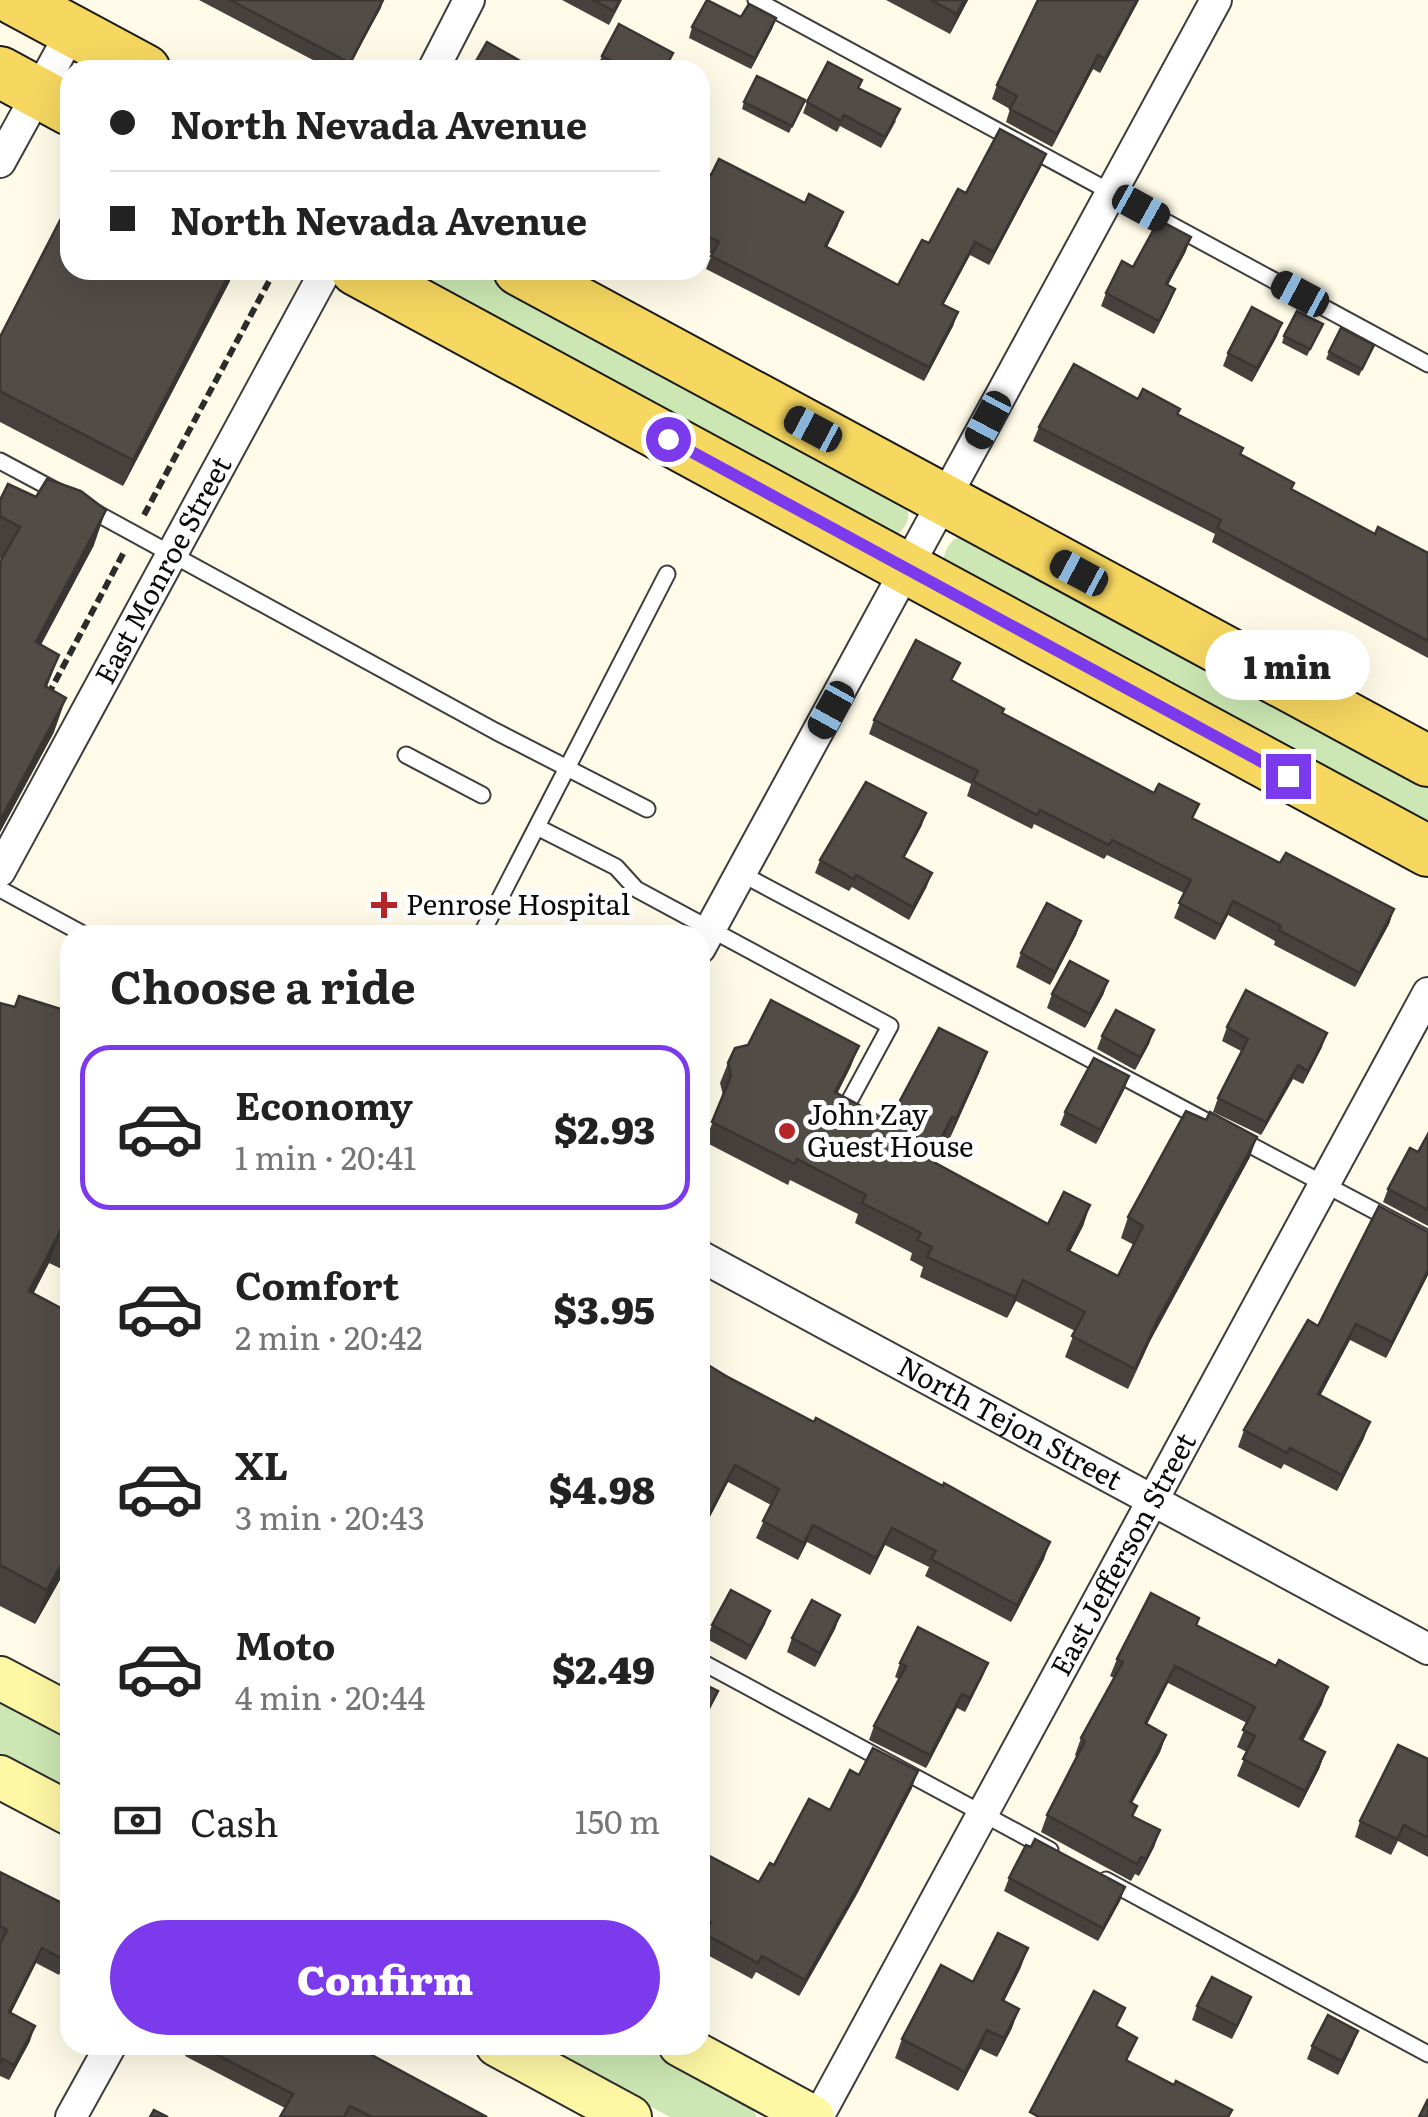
<!DOCTYPE html>
<meta charset="utf-8">
<style>
:root{--surface:#fff;--page:#f6f6f6;--text:#222;--muted:#767676;--line:#e0e0e0;--accent:#7c3aed}
body{margin:0;font-family:Literata,serif;background:var(--page);color:var(--text);height:100vh;display:flex;flex-direction:column;font-size:38px;white-space:nowrap}
*{box-sizing:border-box;margin:0}
p{font-size:32px;color:var(--muted)}
.icon{flex:none;width:55px;height:55px;fill:none;stroke:currentColor;stroke-width:2;stroke-linecap:round;stroke-linejoin:round}
.map{position:relative;flex:1;overflow:hidden}
.drawer{position:absolute;left:60px;top:925px;width:650px;height:1130px;display:flex;flex-direction:column;background:var(--surface);border-radius:30px;box-shadow:0 10px 40px #0002}
.drawer>*{flex:none}
.guide{position:absolute;left:60px;top:60px;width:650px;height:220px;border-radius:30px;box-shadow:0 10px 40px #0002;display:grid;align-content:center;height:220px;padding:0 50px;background:var(--surface)}
.end{position:absolute;width:45px;height:45px;margin:-22px;border:12px solid #7c3aed;background:#fff;box-shadow:0 0 0 5px #fff}
.from{border-radius:50%}
.bubble{position:absolute;height:70px;border-radius:35px;background:var(--surface);box-shadow:0 10px 40px #0002;font-size:32px;font-weight:800;line-height:70px;text-align:center}
.car{position:absolute;width:30px;height:60px;margin:-30px -15px;border-radius:12px;box-shadow:0 0 8px 2px #0007;background:linear-gradient(#222 24%,#8ab4d8 0 40%,#222 0 76%,#8ab4d8 0 86%,#222 0)}
.guide b{display:flex;align-items:center;gap:35px;height:95px;font-size:38px}
.guide b+b{border-top:2px solid var(--line)}
.guide i{width:25px;height:25px;background:var(--text)}
ul{padding:0;list-style:none}
li{display:flex;align-items:center;gap:30px;height:165px;margin:0 20px 15px;padding:0 30px;border:5px solid transparent;border-radius:30px}
li div{flex:1}
li b{display:block;font-size:38px}
li em{font-style:normal;font-weight:800}
li.on{border-color:var(--accent)}
li>.icon{width:90px;height:90px;stroke-width:1.5}
h2{padding:0 50px;font-size:45px;line-height:120px}
.pay{display:flex;align-items:center;gap:25px;height:110px;padding:0 50px;font-size:38px}
.pay p{margin-inline-start:auto}
.button{display:flex;gap:20px;margin-top:auto;padding:20px 50px}
.button a{flex:1;height:115px;border-radius:60px;background:var(--accent);color:#fff;font-size:40px;font-weight:800;line-height:115px;text-align:center}
.map>svg:first-child{display:block}
.green{fill:#cce7b3}
.lines{fill:none;stroke-linecap:round;stroke-linejoin:round}
.lane-casing{stroke:#3d3d3d;stroke-width:19}
.street-casing{stroke:#3d3d3d;stroke-width:34}
.secondary-casing{stroke:#2c2c2c;stroke-width:46}
.primary-casing{stroke:#1b1b1b;stroke-width:54}
.path{stroke:#2c2c2c;stroke-width:6;stroke-dasharray:10 5;stroke-linecap:butt}
.lane{stroke:#fff;stroke-width:15}
.street{stroke:#fff;stroke-width:30}
.secondary{stroke:#fef7a4;stroke-width:42}
.primary{stroke:#f6d760;stroke-width:50}
.wall{fill:#47413d}
.shaded-wall{fill:#393532}
.building{fill:#524c47;stroke:#393532;stroke-width:2.5}
.route{stroke:#7c3aed;stroke-width:12}
.poi-dot{fill:#b62628;stroke:#fff;stroke-width:4}
.labels{text-anchor:middle;stroke-width:10;stroke-linejoin:round;paint-order:stroke}
.street-label{font-size:28px;fill:#0a0a0a;stroke:#fff}
.poi-label{font-size:28px;fill:#0a0a0a;stroke:#fff;text-anchor:start}
</style>
<div class="map">
<svg width="1428" height="2117" viewBox="0 0 1428 2117">
<rect width="100%" height="100%" fill="#fffbe8"/>
<g class="green">
<path d="M386,270H486L902,497C911,514 911,522 897,535Z"/>
<path d="M969,533L1428,779V833L943,560C947,543 953,538 969,533Z"/>
<path d="M0,1700L70,1738V1794L0,1756Z"/>
<path d="M536,2045H639L750,2105L757,2117H670Z"/>
</g>
<g class="lines">
<defs>
<g id="lane">
<path d="M756,0L1428,364"/>
<path d="M0,461L58,492"/>
<path d="M87,508L495,731L647,809"/>
<path d="M406,755L482,795"/>
<path d="M537,827L616,867L636,889L890,1026L845,1109"/>
<path d="M742,874L1208,1122"/>
<path d="M0,889L85,935"/>
<path d="M481,935L667,574"/>
<path d="M1237,1138L1428,1239"/>
<path d="M700,1661L1050,1850"/>
<path d="M1106,1880L1428,2054"/>
</g>
<g id="street">
<path d="M433,70L469,0"/>
<path d="M0,162L72,31"/>
<path id="s1" d="M0,871L326,270"/>
<path d="M700,948L1216,0"/>
<path id="s2" d="M700,1256L1428,1649"/>
<path d="M71,2117L111,2045"/>
<path id="s3" d="M818,2117L1428,993"/>
</g>
<g id="secondary">
<path d="M0,1678L70,1715"/>
<path d="M0,1777L70,1814"/>
<path d="M497,2045L630,2117"/>
<path d="M680,2045L813,2117"/>
</g>
<g id="primary">
<path d="M15,0L145,70"/>
<path d="M0,72L70,110"/>
<path d="M356,270L1428,851"/>
<path d="M519,270L1428,761"/>
</g>
</defs>
<use href="#lane" class="lane-casing"/>
<use href="#street" class="street-casing"/>
<use href="#secondary" class="secondary-casing"/>
<use href="#primary" class="primary-casing"/>
<g class="path">
<path d="M144,515L275,270"/>
<path d="M48,695L124,552"/>
</g>
<use href="#lane" class="lane"/>
<use href="#street" class="street"/>
<use href="#secondary" class="secondary"/>
<use href="#primary" class="primary"/>
</g>
<g class="wall">
<path d="M199,0H384L348,70H332Z"/>
<path d="M562,0H622L609,25Z"/>
<path d="M886,0H968L950,34Z"/>
<path d="M1038,0H1139L1100,73L1093,69L1052,147L1006,122L1010,109L992,99L997,85Z"/>
<path d="M741,17L776,18L772,29L751,69L689,38L692,27Z"/>
<path d="M673,53L665,70H613L599,63L602,56Z"/>
<path d="M862,80L859,89L896,121L881,148L840,126L837,132L803,113L807,102Z"/>
<path d="M805,100L789,133L742,109L744,102Z"/>
<path d="M1046,154L1041,167L989,265L970,255L943,305L958,312L953,326L924,381L706,269L712,254L700,248V169L838,225L827,247L898,285L966,193Z"/>
<path d="M1186,251L1168,285L1175,289L1170,302L1154,334L1101,306L1106,293L1133,267Z"/>
<path d="M230,281L123,486L0,422V337Z"/>
<path d="M1282,323L1277,336L1252,382L1223,366L1228,353Z"/>
<path d="M1323,324L1307,356L1282,343L1284,336Z"/>
<path d="M1374,345L1359,376L1326,359L1329,352Z"/>
<path d="M1138,399L1178,414L1243,448L1241,455L1292,490L1375,534L1428,553V658L1212,542L1215,534L1033,441L1039,427Z"/>
<path d="M0,500L94,545L41,644L59,655L47,687L54,732L0,832V562L2,559L0,558Z"/>
<path d="M953,681L1002,713L1194,819L1280,863L1394,909L1389,924L1355,987L1274,945L1275,941L1228,915L1215,940L1174,918L1184,893L1107,855L1104,859L1034,824L1032,829L967,796L971,784L869,734L874,720Z"/>
<path d="M922,825L904,858L927,886L909,920L852,887L849,891L815,873L820,860Z"/>
<path d="M1081,921L1076,935L1050,985L1016,967L1021,953Z"/>
<path d="M1108,981L1103,995L1085,1028L1047,1008L1052,994Z"/>
<path d="M0,1003L15,1007L70,1012V1273L49,1263L33,1293L70,1562L35,1624L0,1606Z"/>
<path d="M1227,1027L1322,1047L1303,1084L1293,1079L1261,1135L1213,1112L1218,1098L1241,1051L1222,1041Z"/>
<path d="M1154,1030L1149,1044L1135,1070L1097,1049L1102,1036Z"/>
<path d="M987,1052L979,1073L949,1140L945,1137L933,1161L1048,1224L1090,1205L1083,1226L1070,1251L1118,1276L1134,1245L1121,1238L1128,1217L1250,1157L1150,1341L1128,1389L1065,1357L1075,1331L1016,1301L1007,1318L920,1277L923,1267L910,1260L912,1253L855,1223L858,1214L790,1180L788,1185L705,1142L723,1095L720,1083L728,1063L851,1066L837,1094L889,1121Z"/>
<path d="M1129,1076L1124,1090L1096,1144L1060,1125L1065,1112Z"/>
<path d="M1428,1134V1226L1383,1202L1388,1189L1418,1152Z"/>
<path d="M1428,1275L1386,1358L1350,1340L1320,1396L1364,1438L1337,1491L1284,1464L1281,1469L1238,1447L1244,1430L1318,1326Z"/>
<path d="M700,1360L1044,1559L1011,1622L925,1576L929,1567L885,1545L870,1575L807,1542L798,1560L756,1538L771,1505L728,1482L700,1536Z"/>
<path d="M770,1611L765,1624L746,1660L707,1639L712,1625Z"/>
<path d="M840,1615L835,1629L815,1667L787,1652L792,1638Z"/>
<path d="M1199,1618L1197,1625L1322,1704L1303,1741L1325,1752L1319,1769L1299,1808L1237,1776L1247,1752L1237,1747L1247,1723L1168,1683L1147,1724L1166,1735L1160,1752L1132,1803L1134,1817L1160,1830L1154,1847L1139,1876L1135,1874L1131,1881L1041,1832L1047,1815L1077,1757L1075,1755L1081,1738L1114,1678L1110,1676L1117,1659Z"/>
<path d="M900,1663H988L965,1712L957,1708L926,1768L869,1740L874,1726L899,1679L895,1677Z"/>
<path d="M1428,1759V1857L1398,1841L1391,1855L1355,1837L1360,1821Z"/>
<path d="M859,1775L912,1788L857,1894L799,1996L756,1972L752,1979L700,1951L703,1938L700,1936V1851L759,1882L774,1865L830,1810Z"/>
<path d="M0,1872L70,1907V1952L59,1975L36,1963L11,2013L30,2041L9,2080L0,2076Z"/>
<path d="M1009,1878L1125,1887L1120,1901L1098,1941L1004,1891Z"/>
<path d="M1021,1967L1004,2001L1012,2028L997,2057L980,2049L958,2091L895,2058L902,2039L973,1982Z"/>
<path d="M1251,1997L1232,2039L1192,2020L1197,2006Z"/>
<path d="M1358,2031L1353,2044L1338,2075L1307,2059L1312,2046Z"/>
<path d="M189,2045H353L487,2117H280L285,2108L185,2056Z"/>
</g>
<g class="shaded-wall">
<path d="M383,0L381,8L347,70L350,63Z"/>
<path d="M964,0H968L950,34L957,14Z"/>
<path d="M1137,0H1139L1100,73L1105,59Z"/>
<path d="M776,18L772,29L751,69L755,58Z"/>
<path d="M1098,55L1093,69L1052,147L1057,134Z"/>
<path d="M1046,154L1041,167L989,265L994,252Z"/>
<path d="M843,212L838,225L820,260L825,246Z"/>
<path d="M1191,237L1186,251L1161,297L1166,284Z"/>
<path d="M975,242L970,255L937,317L942,304Z"/>
<path d="M231,270H233L230,281L123,486L133,460Z"/>
<path d="M1175,289L1170,302L1154,334L1159,321Z"/>
<path d="M958,312L953,326L924,381L929,367Z"/>
<path d="M1282,323L1277,336L1252,382L1257,368Z"/>
<path d="M106,510L94,545L24,677L36,642Z"/>
<path d="M66,698L54,732L0,832V821Z"/>
<path d="M926,813L922,825L898,870L903,857Z"/>
<path d="M932,873L927,886L909,920L913,907Z"/>
<path d="M1233,901L1228,915L1215,940L1221,925Z"/>
<path d="M1394,909L1389,924L1355,987L1360,973Z"/>
<path d="M1081,921L1076,935L1050,985L1055,972Z"/>
<path d="M1108,981L1103,995L1085,1028L1090,1014Z"/>
<path d="M1154,1030L1149,1044L1135,1070L1140,1057Z"/>
<path d="M1327,1033L1322,1047L1303,1084L1308,1071Z"/>
<path d="M859,1046L851,1066L827,1113L835,1092Z"/>
<path d="M987,1052L979,1073L949,1140L956,1119Z"/>
<path d="M1298,1065L1293,1079L1261,1135L1266,1122Z"/>
<path d="M1129,1076L1124,1090L1096,1144L1101,1130Z"/>
<path d="M952,1117L945,1137L923,1180L930,1160Z"/>
<path d="M1257,1137L1250,1157L1150,1341L1128,1389L1157,1321Z"/>
<path d="M1090,1205L1083,1226L1060,1271L1067,1250Z"/>
<path d="M62,1228L49,1263L17,1326L29,1291Z"/>
<path d="M1428,1270V1275L1386,1358L1392,1342Z"/>
<path d="M1023,1280L1016,1301L1007,1318L1015,1297Z"/>
<path d="M1356,1324L1350,1340L1312,1411L1318,1394Z"/>
<path d="M1370,1422L1364,1438L1337,1491L1342,1475Z"/>
<path d="M735,1465L728,1482L700,1536L705,1522Z"/>
<path d="M813,1525L807,1542L798,1560L804,1543Z"/>
<path d="M892,1528L885,1545L870,1575L876,1558Z"/>
<path d="M1050,1542L1044,1559L1011,1622L1017,1605Z"/>
<path d="M70,1549V1562L35,1624L47,1590Z"/>
<path d="M770,1611L765,1624L746,1660L751,1646Z"/>
<path d="M840,1615L835,1629L815,1667L820,1653Z"/>
<path d="M988,1663L983,1676L965,1712L970,1698Z"/>
<path d="M1175,1666L1168,1683L1139,1740L1145,1723Z"/>
<path d="M1328,1687L1322,1704L1294,1756L1300,1739Z"/>
<path d="M962,1694L957,1708L926,1768L930,1755Z"/>
<path d="M1166,1735L1160,1752L1123,1819L1130,1802Z"/>
<path d="M1325,1752L1319,1769L1299,1808L1305,1791Z"/>
<path d="M918,1771L912,1788L857,1894L799,1996L805,1980Z"/>
<path d="M1160,1830L1154,1847L1139,1876L1146,1859Z"/>
<path d="M1125,1887L1120,1901L1098,1941L1103,1928Z"/>
<path d="M42,1948L36,1963L4,2027L9,2012Z"/>
<path d="M1028,1948L1021,1967L995,2019L1002,2000Z"/>
<path d="M1251,1997L1246,2010L1232,2039L1237,2026Z"/>
<path d="M1019,2009L1012,2028L997,2057L1004,2038Z"/>
<path d="M35,2026L30,2041L9,2080L14,2065Z"/>
<path d="M987,2030L980,2049L958,2091L965,2072Z"/>
<path d="M1358,2031L1353,2044L1338,2075L1342,2061Z"/>
</g>
<g class="building">
<path d="M230,0H383L350,63Z"/>
<path d="M593,0H620L614,11Z"/>
<path d="M707,0L741,17L749,4L776,18L755,58L692,27Z"/>
<path d="M931,0H964L957,14Z"/>
<path d="M1038,0H1137L1105,59L1098,55L1057,134L1010,109L1017,96L997,85Z"/>
<path d="M619,24L673,53L664,70H629L602,56Z"/>
<path d="M487,42L536,70H471Z"/>
<path d="M828,62L862,80L858,88L900,109L885,137L844,115L841,121L807,102Z"/>
<path d="M757,76L805,100L792,126L744,102Z"/>
<path d="M1000,129L1046,154L994,252L975,242L942,304L958,312L929,367L711,256L719,242L700,232V169L711,175L719,159L805,203L809,194L843,212L825,246L898,285L922,240L929,243L958,189L966,193Z"/>
<path d="M70,201V270H231L133,460L0,391V337Z"/>
<path d="M1159,220L1191,237L1166,284L1175,289L1159,321L1106,293L1122,261L1133,267Z"/>
<path d="M1252,307L1282,323L1257,368L1228,353Z"/>
<path d="M1297,311L1323,324L1310,349L1284,336Z"/>
<path d="M1341,328L1374,345L1362,369L1329,352Z"/>
<path d="M1074,364L1138,399L1143,389L1180,409L1177,414L1243,448L1240,454L1294,483L1291,489L1375,534L1378,527L1428,553V641L1217,528L1221,520L1039,427Z"/>
<path d="M47,479L81,491L106,510L36,642L59,655L45,686L66,698L0,821V562L20,527L0,516V500L8,484L36,497Z"/>
<path d="M916,640L960,663L951,680L1004,709L1002,713L1154,793L1159,784L1199,804L1192,818L1280,863L1286,853L1394,909L1360,973L1279,930L1281,926L1233,901L1221,925L1179,903L1191,880L1112,840L1109,845L1040,810L1037,815L973,781L978,771L874,720Z"/>
<path d="M866,782L926,813L903,857L932,873L913,907L856,875L854,879L820,860Z"/>
<path d="M1047,903L1081,921L1055,972L1021,953Z"/>
<path d="M1070,961L1108,981L1090,1014L1052,994Z"/>
<path d="M1246,990L1327,1033L1308,1071L1298,1065L1266,1122L1218,1098L1248,1039L1227,1027Z"/>
<path d="M19,996L70,1012V1232L62,1228L29,1291L70,1313V1549L47,1590L0,1565V1003L15,1007Z"/>
<path d="M771,1000L859,1046L835,1092L889,1121L939,1028L987,1052L956,1119L952,1117L930,1160L1048,1224L1064,1192L1090,1205L1067,1250L1118,1276L1143,1226L1128,1217L1186,1111L1206,1120L1210,1112L1257,1137L1157,1321L1135,1369L1072,1336L1085,1312L1023,1280L1015,1297L927,1257L932,1247L917,1240L921,1233L862,1203L866,1195L797,1159L795,1164L712,1122L731,1076L728,1063L735,1048L748,1045Z"/>
<path d="M1116,1010L1154,1030L1140,1057L1102,1036Z"/>
<path d="M1094,1058L1129,1076L1101,1130L1065,1112Z"/>
<path d="M1428,1134V1210L1388,1189L1410,1148L1418,1152Z"/>
<path d="M1379,1206L1428,1232V1270L1392,1342L1356,1324L1318,1394L1370,1422L1342,1475L1290,1448L1287,1453L1244,1430L1308,1320L1318,1326Z"/>
<path d="M700,1360L726,1376L814,1422L816,1418L943,1486L944,1483L1050,1542L1017,1605L931,1559L936,1551L892,1528L876,1558L813,1525L804,1543L763,1521L779,1489L735,1465L705,1522L700,1520Z"/>
<path d="M731,1590L770,1611L751,1646L712,1625Z"/>
<path d="M1151,1593L1199,1618L1196,1625L1276,1666L1279,1660L1328,1687L1300,1739L1325,1752L1305,1791L1243,1759L1255,1736L1243,1730L1255,1707L1175,1666L1145,1723L1166,1735L1130,1802L1137,1806L1132,1816L1160,1830L1146,1859L1141,1857L1137,1864L1047,1815L1085,1741L1081,1738L1123,1662L1117,1659Z"/>
<path d="M812,1600L840,1615L820,1653L792,1638Z"/>
<path d="M918,1627L988,1663L970,1698L962,1694L930,1755L874,1726L906,1666L900,1663Z"/>
<path d="M700,1682L718,1691L705,1716L700,1713Z"/>
<path d="M1398,1745L1428,1759V1838L1404,1825L1397,1839L1360,1821Z"/>
<path d="M873,1748L918,1771L863,1878L805,1980L762,1956L758,1963L705,1934L711,1922L700,1917V1851L759,1882L770,1863L774,1865L809,1799L830,1810L850,1770L859,1775Z"/>
<path d="M1035,1839L1125,1887L1103,1928L1009,1878L1026,1845L1031,1847Z"/>
<path d="M0,1872L70,1907V1948L64,1960L42,1948L9,2012L35,2026L14,2065L3,2059L0,2064V1944L7,1930L0,1926Z"/>
<path d="M998,1933L1028,1948L1002,2000L1019,2009L1004,2038L987,2030L965,2072L902,2039L941,1965L973,1982Z"/>
<path d="M1212,1977L1251,1997L1237,2026L1197,2006Z"/>
<path d="M1094,1991L1125,2008L1116,2026L1137,2038L1126,2060L1174,2085L1176,2081L1232,2110L1228,2117H1039L1030,2112Z"/>
<path d="M1328,2015L1358,2031L1342,2061L1312,2046Z"/>
<path d="M198,2045H353L487,2117H372L350,2106L344,2117H280L293,2094Z"/>
<path d="M1428,2099V2117H1419Z"/>
<path d="M154,2110L168,2117H150Z"/>
</g>
<g class="lines">
<path class="route" d="M668,439L1288,776"/>
</g>
<g class="poi-dot">
<path d="M379 890h10v10h10v10h-10v10h-10v-10h-10v-10h10z"/>
<circle cx="787" cy="1131" r="10"/>
</g>
<g class="labels">
<g class="street-label">
<text dy="10" stroke="none"><textPath href="#s1" startOffset="342">East Monroe Street</textPath></text>
<text dy="10" stroke="none"><textPath href="#s2" startOffset="352">North Tejon Street</textPath></text>
<text dy="10" stroke="none"><textPath href="#s3" startOffset="640">East Jefferson Street</textPath></text>
</g>
<g class="poi-label">
<text x="406" y="915">Penrose Hospital</text>
<text x="807" y="1125">John Zay<tspan x="807" dy="32">Guest House</tspan></text>
</g>
</g>
</svg>
<i class="end from" style="left:668px;top:439px"></i>
<i class="end" style="left:1288px;top:776px"></i>
<div class="bubble" style="left:1205px;top:630px;width:165px">1 min</div>
<i class="car" style="left:1141px;top:208px;rotate:119deg"></i>
<i class="car" style="left:1300px;top:294px;rotate:298deg"></i>
<i class="car" style="left:988px;top:420px;rotate:208deg"></i>
<i class="car" style="left:813px;top:429px;rotate:298deg"></i>
<i class="car" style="left:1079px;top:573px;rotate:298deg"></i>
<i class="car" style="left:831px;top:710px;rotate:209deg"></i>
<div class="guide">
<b><i class="from"></i>North Nevada Avenue</b>
<b><i></i>North Nevada Avenue</b>
</div>
<section class="drawer">
<h2>Choose a ride</h2>
<ul>
<li class="on"><svg class="icon" aria-label="car" viewBox="0 0 24 24"><path d="M5 17H2v-5l4-1 3-4h7l3 4 3 1v5h-3M9 17h6M6 11h13"/><circle cx="7" cy="17" r="2"/><circle cx="17" cy="17" r="2"/></svg><div><b>Economy</b><p>1 min · 20:41</p></div><em>$2.93</em></li>
<li><svg class="icon" aria-label="car" viewBox="0 0 24 24"><path d="M5 17H2v-5l4-1 3-4h7l3 4 3 1v5h-3M9 17h6M6 11h13"/><circle cx="7" cy="17" r="2"/><circle cx="17" cy="17" r="2"/></svg><div><b>Comfort</b><p>2 min · 20:42</p></div><em>$3.95</em></li>
<li><svg class="icon" aria-label="car" viewBox="0 0 24 24"><path d="M5 17H2v-5l4-1 3-4h7l3 4 3 1v5h-3M9 17h6M6 11h13"/><circle cx="7" cy="17" r="2"/><circle cx="17" cy="17" r="2"/></svg><div><b>XL</b><p>3 min · 20:43</p></div><em>$4.98</em></li>
<li><svg class="icon" aria-label="car" viewBox="0 0 24 24"><path d="M5 17H2v-5l4-1 3-4h7l3 4 3 1v5h-3M9 17h6M6 11h13"/><circle cx="7" cy="17" r="2"/><circle cx="17" cy="17" r="2"/></svg><div><b>Moto</b><p>4 min · 20:44</p></div><em>$2.49</em></li>
</ul>
<div class="pay"><svg class="icon" aria-label="cash" viewBox="0 0 24 24"><path d="M3 7h18v10H3z"/><circle cx="12" cy="12" r="2"/></svg>Cash<p>150 m</p></div>
<div class="button"><a>Confirm</a></div>
</section>
</div>
